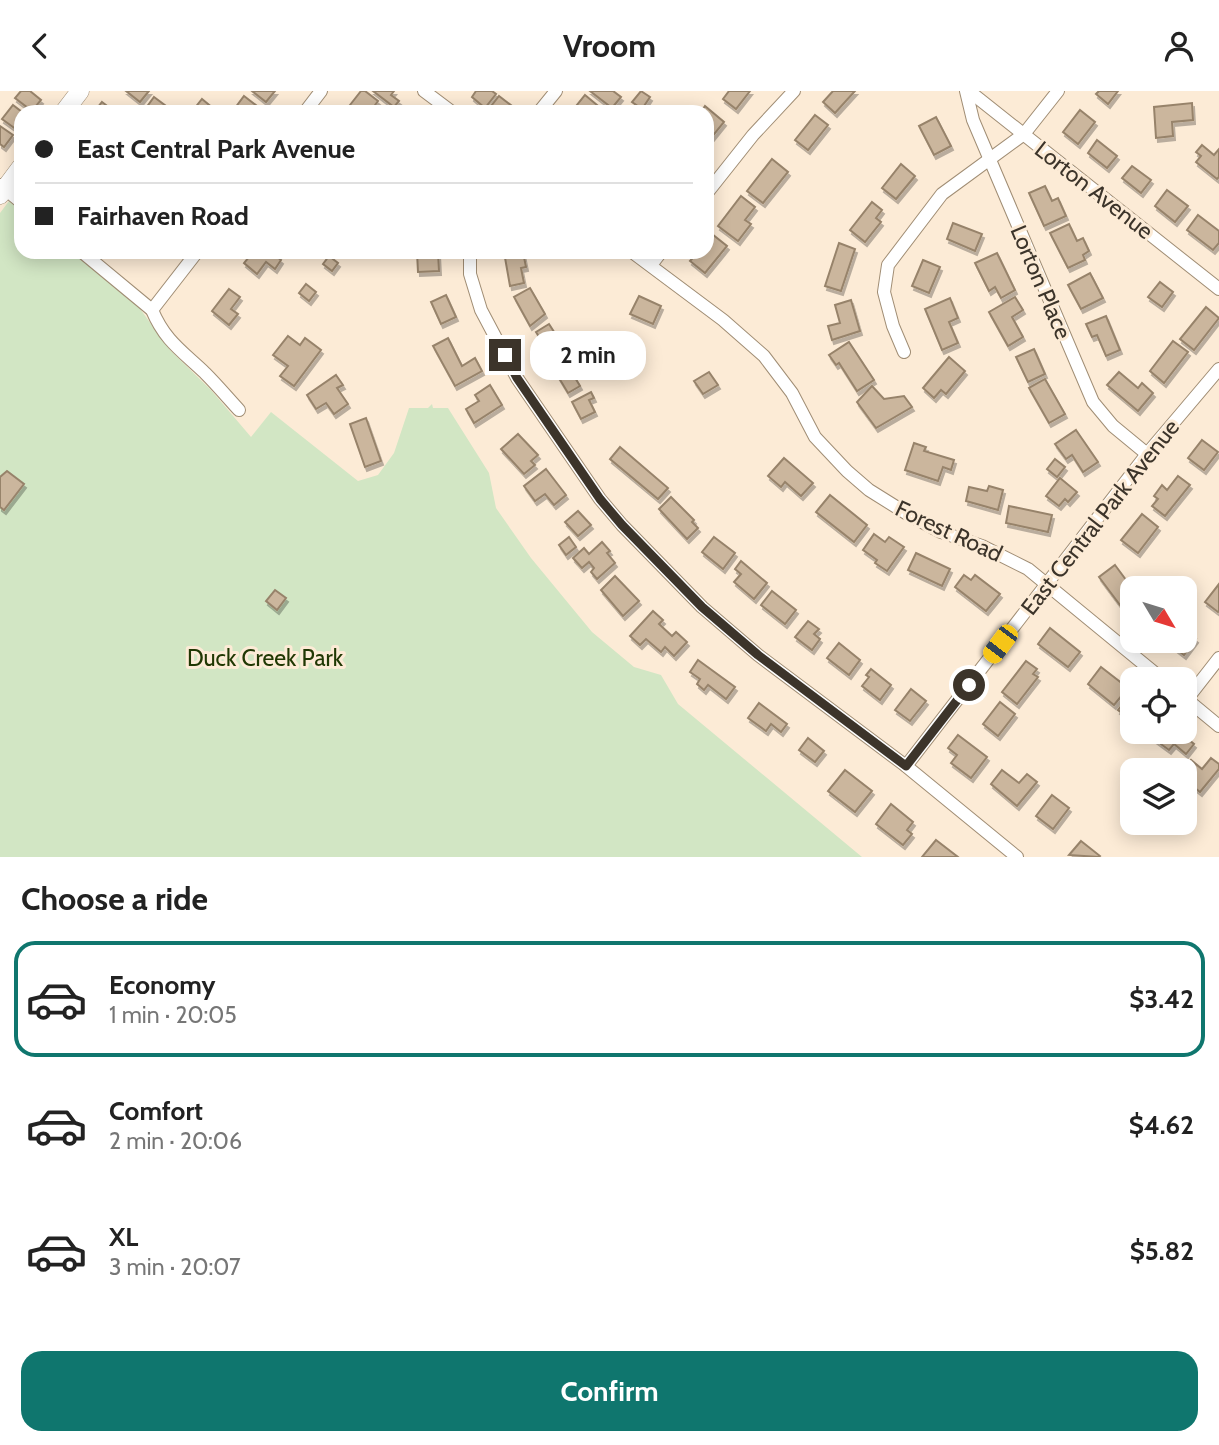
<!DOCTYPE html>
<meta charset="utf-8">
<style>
:root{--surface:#fff;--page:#f2f2f2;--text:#222;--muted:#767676;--line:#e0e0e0;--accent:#0f766e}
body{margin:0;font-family:Cabin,sans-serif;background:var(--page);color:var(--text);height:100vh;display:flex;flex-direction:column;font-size:26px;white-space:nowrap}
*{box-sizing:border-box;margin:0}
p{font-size:23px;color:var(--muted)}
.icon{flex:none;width:38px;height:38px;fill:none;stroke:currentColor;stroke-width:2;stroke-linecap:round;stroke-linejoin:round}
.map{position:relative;height:766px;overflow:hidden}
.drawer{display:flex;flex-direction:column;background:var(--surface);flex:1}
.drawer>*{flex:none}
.hud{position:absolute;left:14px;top:14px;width:700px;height:154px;border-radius:21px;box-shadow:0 4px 18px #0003;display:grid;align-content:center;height:154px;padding:0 21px;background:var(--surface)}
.needle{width:46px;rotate:128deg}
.fabs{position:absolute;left:1120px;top:485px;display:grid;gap:14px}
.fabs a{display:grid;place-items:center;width:77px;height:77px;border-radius:14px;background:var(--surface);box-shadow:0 4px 18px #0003;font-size:35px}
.end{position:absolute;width:32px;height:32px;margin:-16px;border:9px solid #3c342a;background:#fff;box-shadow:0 0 0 4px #fff}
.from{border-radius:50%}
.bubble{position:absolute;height:49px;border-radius:21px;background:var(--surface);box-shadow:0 4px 18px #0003;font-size:23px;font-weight:700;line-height:49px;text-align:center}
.car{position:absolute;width:21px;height:42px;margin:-21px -10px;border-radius:9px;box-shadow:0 0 5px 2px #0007;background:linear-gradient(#f5c518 24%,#345 0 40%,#f5c518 0 76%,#345 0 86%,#f5c518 0)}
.hud b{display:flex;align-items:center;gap:24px;height:66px;font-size:26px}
.hud b+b{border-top:2px solid var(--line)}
.hud i{width:18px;height:18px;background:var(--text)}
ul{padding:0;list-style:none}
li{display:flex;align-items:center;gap:21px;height:116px;margin:0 14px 10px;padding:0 7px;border:4px solid transparent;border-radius:21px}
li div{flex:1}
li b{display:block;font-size:26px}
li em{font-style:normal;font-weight:700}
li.current{border-color:var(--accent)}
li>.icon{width:63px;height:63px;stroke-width:1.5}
h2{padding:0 21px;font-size:32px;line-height:84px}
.action{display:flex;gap:14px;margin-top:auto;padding:14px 21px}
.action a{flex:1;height:80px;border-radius:21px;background:var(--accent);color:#fff;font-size:28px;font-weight:700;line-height:80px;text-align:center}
header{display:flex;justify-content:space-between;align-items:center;height:91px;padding:0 21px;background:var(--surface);font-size:32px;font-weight:700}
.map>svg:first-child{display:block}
.green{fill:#d2e6c4}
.building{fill:#cbb69d;stroke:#97836b;stroke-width:2;filter:url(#shadow)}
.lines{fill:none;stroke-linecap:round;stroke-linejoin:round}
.minor-casing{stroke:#a08d74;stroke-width:14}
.secondary-casing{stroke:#a08d74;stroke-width:19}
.minor{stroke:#fff;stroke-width:12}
.secondary{stroke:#fff;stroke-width:18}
.route{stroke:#3c342a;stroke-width:9}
.labels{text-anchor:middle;stroke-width:6;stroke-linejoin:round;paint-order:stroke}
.street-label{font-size:23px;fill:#3c342a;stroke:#fcebd6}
.park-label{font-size:23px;fill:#203803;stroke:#fcebd6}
</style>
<header><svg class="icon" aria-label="back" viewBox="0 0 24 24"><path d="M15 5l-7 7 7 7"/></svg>Vroom<svg class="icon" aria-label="person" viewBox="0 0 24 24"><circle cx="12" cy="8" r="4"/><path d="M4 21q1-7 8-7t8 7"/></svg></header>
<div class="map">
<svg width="1219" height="766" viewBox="0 0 1219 766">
<defs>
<filter id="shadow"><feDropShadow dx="2" dy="4" stdDeviation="0" flood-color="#0004"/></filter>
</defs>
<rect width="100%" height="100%" fill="#fcebd6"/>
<path class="green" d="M9,110L21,120V161H71L138,215L170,259L211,299L251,346L271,321L358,390L378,384L394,362L409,317H428L432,313L433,317H448L489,382L496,417L531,467L592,541L634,576L661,584L678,613L862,766H0V122Z"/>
<g class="building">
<path d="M21,0H30L41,9L32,20L15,7Z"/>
<path d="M126,0H149L140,11Z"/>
<path d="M252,0H275L266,11Z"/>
<path d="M361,0H365L378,10L370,21H359L350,14Z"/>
<path d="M373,0H394L391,4L399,10L394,16Z"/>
<path d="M476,0H492L496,3L485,17L472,6Z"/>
<path d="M590,0H613L621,6L612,17Z"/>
<path d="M641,0L650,6L642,18L632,11Z"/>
<path d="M729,0H750L736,18L723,8Z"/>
<path d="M833,0H855L835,22L823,11Z"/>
<path d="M1099,0H1118L1108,13L1096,3Z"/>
<path d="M585,4L603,19L602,21L573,19Z"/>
<path d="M244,5L261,18L258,21H240L235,17Z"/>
<path d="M499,5L512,15L507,21H491L488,19Z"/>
<path d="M154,6L166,15L161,21H151L146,17Z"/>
<path d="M202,8L214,18L212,21H198L194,18Z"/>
<path d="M102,11L115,21H94Z"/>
<path d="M1192,12L1193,29L1172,31L1173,45L1156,47L1154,16Z"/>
<path d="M13,14L22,21L21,34L17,39L2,28Z"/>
<path d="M705,15L724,31L707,52V21H701Z"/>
<path d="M1080,19L1095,31L1078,53L1063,41Z"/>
<path d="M815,24L828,34L808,59L795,49Z"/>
<path d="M936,26L951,55L934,64L919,35Z"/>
<path d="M0,35L13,44L4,56L0,53Z"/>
<path d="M1097,49L1117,65L1107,77L1088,62Z"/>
<path d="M1202,54L1214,64L1219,58V86L1217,88L1196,71L1201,65L1196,61Z"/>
<path d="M772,68L788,81L763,112L747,100Z"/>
<path d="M901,73L915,85L896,108L882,97Z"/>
<path d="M1132,75L1151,89L1141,102L1122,87Z"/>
<path d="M1045,95L1052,110L1058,107L1066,125L1044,135L1029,102Z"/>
<path d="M1167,99L1188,115L1175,131L1155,115Z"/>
<path d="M741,105L755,116L745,129L751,133L738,150L718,135Z"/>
<path d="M872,111L882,119L876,127L881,131L865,151L850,139Z"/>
<path d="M1198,124L1219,140V152L1213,159L1187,139Z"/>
<path d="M953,132L982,143L975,160L947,148Z"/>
<path d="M1069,133L1077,150L1083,147L1089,160L1083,164L1085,169L1068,177L1050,142Z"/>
<path d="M712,143L727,155L705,182L690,170L698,161H707V149Z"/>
<path d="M839,152L855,158L841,200L825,195Z"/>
<path d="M253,161H271L281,169L275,178L266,171L257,183L244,172Z"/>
<path d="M417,161H438L439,180L418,181Z"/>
<path d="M504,161H523L526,176L521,177L524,192L510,195Z"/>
<path d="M997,162L1015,199L1001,207L995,196L989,200L975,172Z"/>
<path d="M329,165L338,172L332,180L323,173Z"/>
<path d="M923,169L940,176L929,202L912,195Z"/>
<path d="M1090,182L1103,207L1081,218L1068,194Z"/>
<path d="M1160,191L1173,201L1162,216L1148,206Z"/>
<path d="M306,193L316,201L309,210L299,202Z"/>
<path d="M530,197L545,223L530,235L514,206Z"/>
<path d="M229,198L240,206L231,218L238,223L229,234L212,220Z"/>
<path d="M446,204L456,226L441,233L431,211Z"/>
<path d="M639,205L661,215L653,233L630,223Z"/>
<path d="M1015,206L1023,219L1012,226L1023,246L1008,255L989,221Z"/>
<path d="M950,207L958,227L949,231L958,252L942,259L925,218Z"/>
<path d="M851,209L860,240L832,249L828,235L840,232L835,214Z"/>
<path d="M1206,216L1219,227L1194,259L1180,248Z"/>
<path d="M1106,225L1120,259L1106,265L1097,244L1092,246L1086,233Z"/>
<path d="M549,233L565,258L552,266L536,241Z"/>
<path d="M288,245L300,254L305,247L321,259L294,295L280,285L288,275L273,264Z"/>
<path d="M448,247L462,275L475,267L482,280L455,295L433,255Z"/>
<path d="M1173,250L1188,261L1164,292L1150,280Z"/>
<path d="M849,251L874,289L857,300L839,272L836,274L829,264Z"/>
<path d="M1034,258L1045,283L1028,291L1016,266Z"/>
<path d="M949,266L965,280L946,303L941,299L934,307L923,297Z"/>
<path d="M565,270L580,295L568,302L553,277Z"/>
<path d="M709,281L718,294L703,303L694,290Z"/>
<path d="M1119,281L1138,297L1142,292L1153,302L1138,320L1107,294Z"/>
<path d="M336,284L343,294L337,297L348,313L334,323L326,312L316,318L307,304Z"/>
<path d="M1045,288L1065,323L1049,332L1029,297Z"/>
<path d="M490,294L502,314L474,332L466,318L479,310L475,304Z"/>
<path d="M872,295L884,308L904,305L912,316L876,337L857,311Z"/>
<path d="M591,301L594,307L589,309L595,321L581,328L572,311Z"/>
<path d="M366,327L381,370L365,376L350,333Z"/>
<path d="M1076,339L1098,371L1083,381L1072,364L1066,368L1055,353Z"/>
<path d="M518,343L538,364L531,370L535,374L524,383L501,358Z"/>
<path d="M1202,349L1218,361L1204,379L1188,367Z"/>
<path d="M914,352L926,356L924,360L954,369L951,379L943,376L938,390L905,379Z"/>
<path d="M620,356L668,397L658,408L610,368Z"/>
<path d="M784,367L813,392L801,405L785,391L781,396L768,385Z"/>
<path d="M1055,368L1065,376L1057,386L1047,378Z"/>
<path d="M546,378L566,404L554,414L545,403L535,410L524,395Z"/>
<path d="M7,380L24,393L4,419L0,416V386Z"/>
<path d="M1178,385L1190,394L1165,425L1152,415L1158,408L1154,405L1162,394L1167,399Z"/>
<path d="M1060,387L1077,401L1068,411L1065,408L1059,415L1046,405Z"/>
<path d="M989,395L1003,399L998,419L966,410L969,396L987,400Z"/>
<path d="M830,404L867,434L854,451L816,421Z"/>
<path d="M671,406L694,429L692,431L698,437L687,448L659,418Z"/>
<path d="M1009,415L1052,424L1048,441L1006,432Z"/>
<path d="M578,420L591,434L578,445L565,431Z"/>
<path d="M1142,423L1158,436L1138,462L1121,449Z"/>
<path d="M874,443L885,451L889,446L904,456L887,480L875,472L877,469L863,459Z"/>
<path d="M569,446L576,456L566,464L559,454Z"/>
<path d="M714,446L735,462L723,478L702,461Z"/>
<path d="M602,451L610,460L607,462L615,472L597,488L591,481L594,477L589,471L582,477L573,467L584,457L589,463Z"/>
<path d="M916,462L950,478L942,495L908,479Z"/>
<path d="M741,470L767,492L754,508L734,491L741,483L735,478Z"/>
<path d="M1115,474L1132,497V505L1120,514L1099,486Z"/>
<path d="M964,484L971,489L975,484L1000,503L986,520L955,496Z"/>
<path d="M615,485L639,510L623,525L601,499Z"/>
<path d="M1219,493V520L1218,521L1205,511Z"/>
<path d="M275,499L286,507L277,519L266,510Z"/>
<path d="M772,500L796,519L785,533L761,514Z"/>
<path d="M653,520L663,529L659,533L672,545L676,541L687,551L674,565L665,556L661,561L646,548L640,554L630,545Z"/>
<path d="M808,530L819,538L814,543L820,548L812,559L795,546Z"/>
<path d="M1050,537L1080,561L1068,576L1038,553Z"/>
<path d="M1185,539L1196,548L1184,564L1166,550H1185Z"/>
<path d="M839,552L860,569L849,584L827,567Z"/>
<path d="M698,569L735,596L726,608L708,594L704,599L697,593L700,588L690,581Z"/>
<path d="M1026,570L1037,578L1033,583L1038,586L1017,613L1002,601Z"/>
<path d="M1101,576L1128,597L1114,614L1088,593Z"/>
<path d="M871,578L891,594L880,609L862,595L869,586L866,584Z"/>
<path d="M911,598L926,610L910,630L895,619Z"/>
<path d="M1132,601V630L1118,619Z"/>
<path d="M1000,611L1015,623L998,645L983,633Z"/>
<path d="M759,612L787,633L781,641L771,633L766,640L748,627Z"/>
<path d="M1153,640H1178L1194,653L1186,663L1174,653L1169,659L1150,645Z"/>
<path d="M958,644L987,666L971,687L951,672L957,664L948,657Z"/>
<path d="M808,647L824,660L815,671L799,659Z"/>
<path d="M1211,667L1219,673V678L1200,701L1185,689V679H1182L1191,669L1202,678Z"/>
<path d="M845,679L872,700L855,721L828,700Z"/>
<path d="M1002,679L1019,692L1027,683L1037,691L1017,715L991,693Z"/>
<path d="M1052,704L1069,717L1053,738L1036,725Z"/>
<path d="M891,713L913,731L907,739L912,743L903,754L876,733Z"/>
<path d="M936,749L958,766H922Z"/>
<path d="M1081,750L1100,765L1099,766L1069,764Z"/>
</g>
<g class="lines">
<defs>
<g id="minor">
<path d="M424,0L452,21"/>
<path d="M966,0L973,29L1093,311L1113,335L1147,363"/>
<path d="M969,0L1219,198"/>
<path d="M305,21L321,0"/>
<path d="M539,21L556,0"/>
<path d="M0,94L21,111"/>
<path d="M707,102L753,44L794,0"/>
<path d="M82,161L152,219C165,250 182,260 205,282C217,294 228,307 239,319"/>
<path d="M470,161V183L481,219L517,287L600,408L622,434L702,516L758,564L906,675L1017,766"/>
<path d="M632,161L723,229L764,265L792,302L815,346L847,380L869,399L909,424L941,441L982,455L1028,478L1162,588"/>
<path d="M651,174L661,161"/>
<path d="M152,219L197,161"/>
<path d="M904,261L893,235L884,201L888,174L942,103L1024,43L1058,0"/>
<path d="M1185,607L1219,635"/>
<path d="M1187,608L1219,567"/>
<path d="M906,675L1147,363L1219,278"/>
</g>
<g id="secondary">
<path d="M64,21L80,0"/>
<path d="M0,104L21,76"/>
</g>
</defs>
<use href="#minor" class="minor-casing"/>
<use href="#secondary" class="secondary-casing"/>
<use href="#minor" class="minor"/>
<use href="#secondary" class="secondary"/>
</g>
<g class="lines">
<path class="route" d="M505,264L517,287L600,408L622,434L702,516L758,564L906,675L969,594"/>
</g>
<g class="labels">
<g class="street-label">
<text transform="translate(1094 99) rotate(38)" y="8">Lorton Avenue</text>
<text transform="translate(1041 191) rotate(67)" y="8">Lorton Place</text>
<text transform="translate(1100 426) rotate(-52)" y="8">East Central Park Avenue</text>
<text transform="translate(949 440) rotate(25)" y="8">Forest Road</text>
</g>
<g class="park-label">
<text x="265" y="575">Duck Creek Park</text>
</g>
</g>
</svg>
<div class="fabs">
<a><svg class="needle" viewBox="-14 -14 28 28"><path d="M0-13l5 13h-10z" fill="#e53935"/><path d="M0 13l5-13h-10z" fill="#767676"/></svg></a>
<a><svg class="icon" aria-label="locate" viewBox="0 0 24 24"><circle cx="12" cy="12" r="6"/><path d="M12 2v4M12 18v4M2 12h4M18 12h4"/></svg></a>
<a><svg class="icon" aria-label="layers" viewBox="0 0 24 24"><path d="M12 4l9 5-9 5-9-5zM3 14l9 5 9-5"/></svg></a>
</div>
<i class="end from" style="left:969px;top:594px"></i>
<i class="end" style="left:505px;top:264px"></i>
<div class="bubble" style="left:530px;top:240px;width:116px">2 min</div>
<i class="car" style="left:1000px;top:553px;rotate:217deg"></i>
<div class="hud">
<b><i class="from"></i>East Central Park Avenue</b>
<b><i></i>Fairhaven Road</b>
</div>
</div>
<section class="drawer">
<h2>Choose a ride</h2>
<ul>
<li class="current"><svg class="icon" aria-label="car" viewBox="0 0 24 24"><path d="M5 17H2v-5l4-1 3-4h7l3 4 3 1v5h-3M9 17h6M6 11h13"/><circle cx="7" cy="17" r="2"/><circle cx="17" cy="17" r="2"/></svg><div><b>Economy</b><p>1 min · 20:05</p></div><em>$3.42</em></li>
<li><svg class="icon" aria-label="car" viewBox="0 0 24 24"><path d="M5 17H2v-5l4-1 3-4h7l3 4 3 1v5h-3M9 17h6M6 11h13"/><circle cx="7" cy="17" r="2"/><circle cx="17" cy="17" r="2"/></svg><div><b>Comfort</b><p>2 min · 20:06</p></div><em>$4.62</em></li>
<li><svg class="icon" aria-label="car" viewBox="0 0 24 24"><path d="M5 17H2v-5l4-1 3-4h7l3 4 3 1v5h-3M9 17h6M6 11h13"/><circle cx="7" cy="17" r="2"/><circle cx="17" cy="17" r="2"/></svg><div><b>XL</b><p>3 min · 20:07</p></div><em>$5.82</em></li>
</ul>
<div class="action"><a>Confirm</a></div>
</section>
